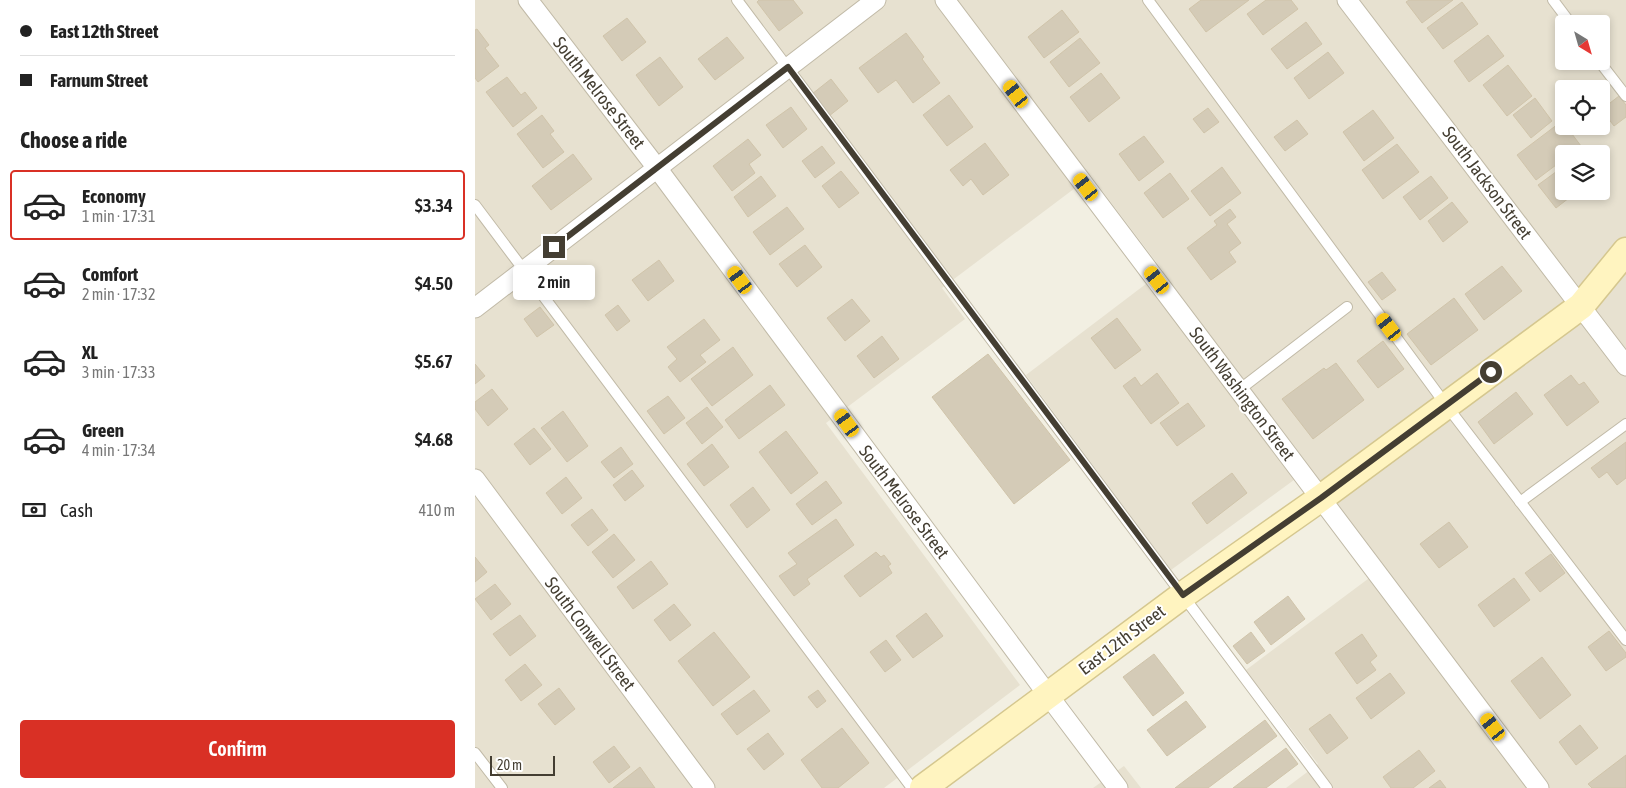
<!DOCTYPE html>
<meta charset="utf-8">
<style>
:root{--surface:#fff;--page:#f6f6f6;--text:#222;--muted:#767676;--line:#e0e0e0;--accent:#d93025}
body{margin:0;font-family:"Asap Condensed",sans-serif;background:var(--page);color:var(--text);height:100vh;display:flex;flex-direction:column;font-size:19px;white-space:nowrap}
*{box-sizing:border-box;margin:0}
p{font-size:16px;color:var(--muted)}
.icon{flex:none;width:28px;height:28px;fill:none;stroke:currentColor;stroke-width:2;stroke-linecap:round;stroke-linejoin:round}
.map{position:relative;flex:1;overflow:hidden}
.panel{display:flex;flex-direction:column;background:var(--surface);width:475px}
.panel>*{flex:none}
.banner{display:grid;align-content:center;height:110px;padding:0 20px;background:var(--surface)}
.needle{width:32px;rotate:143deg}
.tools{position:absolute;left:1080px;top:15px;display:grid;gap:10px}
.tools a{display:grid;place-items:center;width:55px;height:55px;border-radius:5px;background:var(--surface);box-shadow:0 2px 8px #0003;font-size:25px}
.scale{position:absolute;left:15px;bottom:12px;width:65px;box-sizing:border-box;padding-left:5px;border:2px solid #443e32;border-top:0;font-size:14px;line-height:18px;white-space:nowrap;color:#443e32;-webkit-text-stroke:4px #fff;paint-order:stroke}
.end{position:absolute;width:22px;height:22px;margin:-11px;border:6px solid #443e32;background:#fff;box-shadow:0 0 0 2px #fff}
.from{border-radius:50%}
.bubble{position:absolute;height:35px;border-radius:5px;background:var(--surface);box-shadow:0 2px 8px #0003;font-size:16px;font-weight:600;line-height:35px;text-align:center}
.car{position:absolute;width:15px;height:30px;margin:-15px -8px;border-radius:6px;box-shadow:0 0 4px 1px #0007;background:linear-gradient(#f5c518 24%,#345 0 40%,#f5c518 0 76%,#345 0 86%,#f5c518 0)}
.banner b{display:flex;align-items:center;gap:18px;height:48px;font-size:19px}
.banner b+b{border-top:1px solid var(--line)}
.banner i{width:12px;height:12px;background:var(--text)}
ul{padding:0;list-style:none}
li{display:flex;align-items:center;gap:15px;height:70px;margin:0 10px 8px;padding:0 10px;border:2px solid transparent;border-radius:5px}
li div{flex:1}
li b{display:block;font-size:19px}
li em{font-style:normal;font-weight:600}
li.active{border-color:var(--accent)}
li>.icon{width:45px;height:45px;stroke-width:1.5}
h2{padding:0 20px;font-size:22px;line-height:60px}
.pay{display:flex;align-items:center;gap:12px;height:55px;padding:0 20px;font-size:19px}
.pay p{margin-inline-start:auto}
.primary-button{display:flex;gap:10px;margin-top:auto;padding:10px 20px}
.primary-button a{flex:1;height:58px;border-radius:5px;background:var(--accent);color:#fff;font-size:20px;font-weight:600;line-height:58px;text-align:center}
main{display:flex;flex:1;min-height:0}
.map>svg:first-child{display:block}
.residential{fill:#e7e1d0;fill-rule:evenodd}
.building{fill:#d4cbb7;stroke:#d0c4aa}
.lines{fill:none;stroke-linecap:round;stroke-linejoin:round}
.lane-casing{stroke:#c1baa7;stroke-width:12}
.street-casing{stroke:#c1baa7;stroke-width:21}
.secondary-casing{stroke:#d5c78f;stroke-width:29}
.lane{stroke:#fff;stroke-width:10}
.street{stroke:#fff;stroke-width:19}
.secondary{stroke:#fff4c0;stroke-width:26}
.route{stroke:#443e32;stroke-width:6}
.labels{text-anchor:middle;stroke-width:4;stroke-linejoin:round;paint-order:stroke}
.street-label{font-size:18px;fill:#443e32;stroke:#fff}
</style>
<main>
<section class="panel">
<div class="banner">
<b><i class="from"></i>East 12th Street</b>
<b><i></i>Farnum Street</b>
</div>
<h2>Choose a ride</h2>
<ul>
<li class="active"><svg class="icon" aria-label="car" viewBox="0 0 24 24"><path d="M5 17H2v-5l4-1 3-4h7l3 4 3 1v5h-3M9 17h6M6 11h13"/><circle cx="7" cy="17" r="2"/><circle cx="17" cy="17" r="2"/></svg><div><b>Economy</b><p>1 min · 17:31</p></div><em>$3.34</em></li>
<li><svg class="icon" aria-label="car" viewBox="0 0 24 24"><path d="M5 17H2v-5l4-1 3-4h7l3 4 3 1v5h-3M9 17h6M6 11h13"/><circle cx="7" cy="17" r="2"/><circle cx="17" cy="17" r="2"/></svg><div><b>Comfort</b><p>2 min · 17:32</p></div><em>$4.50</em></li>
<li><svg class="icon" aria-label="car" viewBox="0 0 24 24"><path d="M5 17H2v-5l4-1 3-4h7l3 4 3 1v5h-3M9 17h6M6 11h13"/><circle cx="7" cy="17" r="2"/><circle cx="17" cy="17" r="2"/></svg><div><b>XL</b><p>3 min · 17:33</p></div><em>$5.67</em></li>
<li><svg class="icon" aria-label="car" viewBox="0 0 24 24"><path d="M5 17H2v-5l4-1 3-4h7l3 4 3 1v5h-3M9 17h6M6 11h13"/><circle cx="7" cy="17" r="2"/><circle cx="17" cy="17" r="2"/></svg><div><b>Green</b><p>4 min · 17:34</p></div><em>$4.68</em></li>
</ul>
<div class="pay"><svg class="icon" aria-label="cash" viewBox="0 0 24 24"><path d="M3 7h18v10H3z"/><circle cx="12" cy="12" r="2"/></svg>Cash<p>410 m</p></div>
<div class="primary-button"><a>Confirm</a></div>
</section>
<div class="map">
<svg width="1151" height="788" viewBox="0 0 1151 788">
<rect width="100%" height="100%" fill="#f2efe2"/>
<g class="residential">
<path d="M0,0H1151V788H811L843,764L771,670L909,567L834,469L696,570L551,375L688,271L616,176L467,288L490,319L351,423L545,685L409,788H0ZM1089,24H1126V61H1089ZM1089,89H1126V126H1089ZM1089,154H1126V191H1089Z"/>
<path d="M649,766L666,788H618Z"/>
</g>
<g class="building">
<path d="M284,0H318L328,13L304,31L282,2Z"/>
<path d="M726,0H774L731,32L714,9Z"/>
<path d="M791,0H816L823,9L788,35L772,14Z"/>
<path d="M934,0H978L947,23L931,2Z"/>
<path d="M987,2L1003,24L968,49L952,28Z"/>
<path d="M587,10L604,32L569,58L553,37Z"/>
<path d="M152,18L171,42L147,61L128,36Z"/>
<path d="M831,22L847,44L812,69L796,49Z"/>
<path d="M2,29L14,45L10,48L24,66L3,82L0,78V30Z"/>
<path d="M431,33L449,57L447,59L465,83L438,103L421,80L403,93L384,68Z"/>
<path d="M1013,35L1029,56L994,82L979,61Z"/>
<path d="M252,37L269,58L240,80L223,59Z"/>
<path d="M605,38L625,63L594,87L575,62Z"/>
<path d="M853,52L869,73L834,99L819,78Z"/>
<path d="M185,57L208,87L184,106L161,75Z"/>
<path d="M1033,65L1057,96L1032,116L1008,85Z"/>
<path d="M626,73L645,98L614,122L595,97Z"/>
<path d="M32,77L46,95L50,92L62,108L38,127L11,92Z"/>
<path d="M356,79L373,101L354,116L337,94Z"/>
<path d="M1126,93L1135,103L1144,96L1151,105V117L1139,126L1126,109Z"/>
<path d="M474,95L498,127L472,146L448,115Z"/>
<path d="M1060,98L1077,121L1056,138L1038,115Z"/>
<path d="M316,107L332,129L308,148L291,125Z"/>
<path d="M733,108L744,122L729,133L718,119Z"/>
<path d="M898,110L919,138L889,161L868,132Z"/>
<path d="M67,115L79,131L75,134L89,152L68,168L42,134Z"/>
<path d="M822,120L833,134L810,151L799,137Z"/>
<path d="M1087,121L1089,126H1091L1106,146L1096,154H1089V159L1061,180L1042,155Z"/>
<path d="M669,136L689,162L664,181L644,154Z"/>
<path d="M273,139L286,155L274,164L280,173L257,191L238,166Z"/>
<path d="M510,143L534,175L508,195L496,179L488,186L475,170Z"/>
<path d="M922,144L944,172L908,199L887,170Z"/>
<path d="M347,146L360,163L340,178L327,161Z"/>
<path d="M98,154L117,179L76,210L57,186Z"/>
<path d="M1089,166V191H1103L1081,208L1063,185Z"/>
<path d="M747,167L766,193L735,216L716,191Z"/>
<path d="M366,171L384,193L364,208L347,186Z"/>
<path d="M695,173L714,199L688,218L669,193Z"/>
<path d="M286,176L301,196L273,217L259,197Z"/>
<path d="M956,176L973,198L945,220L928,197Z"/>
<path d="M977,202L993,222L968,242L953,221Z"/>
<path d="M312,207L329,229L295,255L278,232Z"/>
<path d="M755,209L761,217L752,224L766,243L754,252L761,262L736,280L712,248L742,225L739,221Z"/>
<path d="M330,245L347,267L322,287L304,264Z"/>
<path d="M184,260L199,281L173,301L157,280Z"/>
<path d="M1027,266L1047,291L1009,320L990,294Z"/>
<path d="M907,272L921,290L907,300L893,282Z"/>
<path d="M979,298L1003,330L956,365L932,334Z"/>
<path d="M377,299L395,321L370,341L352,318Z"/>
<path d="M143,305L155,321L142,331L130,315Z"/>
<path d="M65,307L79,325L62,337L49,319Z"/>
<path d="M642,318L666,350L640,369L616,338Z"/>
<path d="M229,319L245,340L225,355L231,362L205,382L193,367L202,359L192,347Z"/>
<path d="M407,336L424,359L399,378L382,356Z"/>
<path d="M908,341L929,369L903,388L882,361Z"/>
<path d="M258,347L278,375L237,406L216,379Z"/>
<path d="M513,354L595,460L539,504L457,397Z"/>
<path d="M861,363L889,400L838,439L807,399L849,368L851,370Z"/>
<path d="M0,364L10,376L0,384Z"/>
<path d="M682,373L704,403L676,424L648,386L660,377L666,386Z"/>
<path d="M1096,375L1104,385L1109,382L1124,402L1092,426L1069,395Z"/>
<path d="M295,385L310,405L264,439L250,420Z"/>
<path d="M17,389L33,409L13,426L0,409V402Z"/>
<path d="M1041,392L1058,414L1019,444L1003,422Z"/>
<path d="M193,396L210,418L189,434L172,411Z"/>
<path d="M713,403L730,426L702,446L685,423Z"/>
<path d="M232,407L248,427L227,444L211,423Z"/>
<path d="M88,411L113,446L92,462L66,428Z"/>
<path d="M59,428L76,449L55,465L39,444Z"/>
<path d="M311,431L343,473L316,494L284,452Z"/>
<path d="M1151,442V478L1142,485L1132,472L1124,478L1116,468Z"/>
<path d="M237,444L254,467L229,486L212,464Z"/>
<path d="M146,447L158,464L139,478L126,462Z"/>
<path d="M157,470L169,486L150,501L138,485Z"/>
<path d="M757,473L772,493L732,524L717,503Z"/>
<path d="M91,477L107,498L87,514L71,493Z"/>
<path d="M351,481L367,503L337,525L321,504Z"/>
<path d="M278,487L295,510L272,528L255,505Z"/>
<path d="M117,509L133,530L113,546L96,525Z"/>
<path d="M361,519L379,545L332,579L335,584L319,596L304,576L322,564L313,553Z"/>
<path d="M974,522L993,547L964,568L945,544Z"/>
<path d="M139,534L160,560L138,578L117,552Z"/>
<path d="M401,552L406,557L409,555L416,564L413,566L417,573L385,597L369,576Z"/>
<path d="M1076,554L1090,573L1065,592L1050,573Z"/>
<path d="M0,557L12,572L0,582Z"/>
<path d="M176,561L193,584L158,609L142,587Z"/>
<path d="M1039,578L1055,600L1019,627L1003,605Z"/>
<path d="M20,584L36,604L16,620L0,599Z"/>
<path d="M813,596L830,619L796,645L779,622Z"/>
<path d="M199,604L216,625L195,641L179,620Z"/>
<path d="M451,613L468,636L438,658L421,636Z"/>
<path d="M45,615L61,636L35,656L18,634Z"/>
<path d="M1134,631L1151,653V657L1131,671L1113,647Z"/>
<path d="M239,632L275,677L238,706L203,661Z"/>
<path d="M776,632L790,651L772,664L758,646Z"/>
<path d="M887,634L902,656L895,662L901,670L882,684L860,653Z"/>
<path d="M411,640L426,660L410,672L395,652Z"/>
<path d="M679,654L709,693L678,716L648,677Z"/>
<path d="M1067,657L1096,695L1065,719L1036,681Z"/>
<path d="M50,664L67,685L46,701L30,680Z"/>
<path d="M915,673L930,693L896,719L881,698Z"/>
<path d="M84,688L100,709L80,725L63,704Z"/>
<path d="M279,690L295,711L262,735L246,714Z"/>
<path d="M343,690L351,701L342,708L333,697Z"/>
<path d="M711,701L731,727L692,756L672,730Z"/>
<path d="M855,714L873,738L852,754L834,729Z"/>
<path d="M790,720L802,736L733,788H700Z"/>
<path d="M1105,725L1123,748L1101,765L1084,742Z"/>
<path d="M367,728L394,763L363,788H347L326,760Z"/>
<path d="M293,733L309,754L289,770L272,749Z"/>
<path d="M139,746L155,767L134,783L118,762Z"/>
<path d="M811,748L823,764L791,788H758Z"/>
<path d="M944,750L960,771L938,788H916L908,777Z"/>
<path d="M1151,755V788H1117L1113,784Z"/>
<path d="M165,767L180,788H138Z"/>
<path d="M965,780L971,788H954Z"/>
</g>
<g class="lines">
<defs>
<g id="lane">
<path d="M262,0L852,788"/>
<path d="M673,0L971,405L1151,640"/>
<path d="M1078,0L1096,24"/>
<path d="M1124,61L1151,96"/>
<path d="M0,205L437,788"/>
<path d="M764,390L872,307"/>
<path d="M1045,502L1151,424"/>
<path d="M0,753L27,788"/>
</g>
<g id="street">
<path d="M53,0L182,168L573,695L643,788"/>
<path d="M470,0L1064,788"/>
<path d="M872,0L1151,366"/>
<path d="M0,308L401,0"/>
<path d="M0,479L230,788"/>
</g>
<path id="secondary" d="M448,788L708,595L846,498L1106,306L1151,251"/>
</defs>
<use href="#lane" class="lane-casing"/>
<use href="#street" class="street-casing"/>
<use href="#secondary" class="secondary-casing"/>
<use href="#lane" class="lane"/>
<use href="#street" class="street"/>
<use href="#secondary" class="secondary"/>
</g>
<g class="lines">
<path class="route" d="M79,247L313,67L708,595L846,498L1016,372"/>
</g>
<g class="labels">
<g class="street-label">
<text transform="translate(124 93) rotate(52)" y="6">South Melrose Street</text>
<text transform="translate(1012 183) rotate(53)" y="6">South Jackson Street</text>
<text transform="translate(767 394) rotate(53)" y="6">South Washington Street</text>
<text transform="translate(429 502) rotate(53)" y="6">South Melrose Street</text>
<text transform="translate(115 634) rotate(53)" y="6">South Conwell Street</text>
<text transform="translate(647 640) rotate(-37)" y="6">East 12th Street</text>
</g>
</g>
</svg>
<div class="tools">
<a><svg class="needle" viewBox="-14 -14 28 28"><path d="M0-13l5 13h-10z" fill="#e53935"/><path d="M0 13l5-13h-10z" fill="#767676"/></svg></a>
<a><svg class="icon" aria-label="locate" viewBox="0 0 24 24"><circle cx="12" cy="12" r="6"/><path d="M12 2v4M12 18v4M2 12h4M18 12h4"/></svg></a>
<a><svg class="icon" aria-label="layers" viewBox="0 0 24 24"><path d="M12 4l9 5-9 5-9-5zM3 14l9 5 9-5"/></svg></a>
</div>
<div class="scale">20 m</div>
<i class="end from" style="left:1016px;top:372px"></i>
<i class="end" style="left:79px;top:247px"></i>
<div class="bubble" style="left:38px;top:265px;width:82px">2 min</div>
<i class="car" style="left:541px;top:94px;rotate:323deg"></i>
<i class="car" style="left:611px;top:187px;rotate:323deg"></i>
<i class="car" style="left:265px;top:280px;rotate:324deg"></i>
<i class="car" style="left:682px;top:280px;rotate:323deg"></i>
<i class="car" style="left:914px;top:327px;rotate:323deg"></i>
<i class="car" style="left:372px;top:423px;rotate:324deg"></i>
<i class="car" style="left:1018px;top:727px;rotate:323deg"></i>
</div>
</main>
